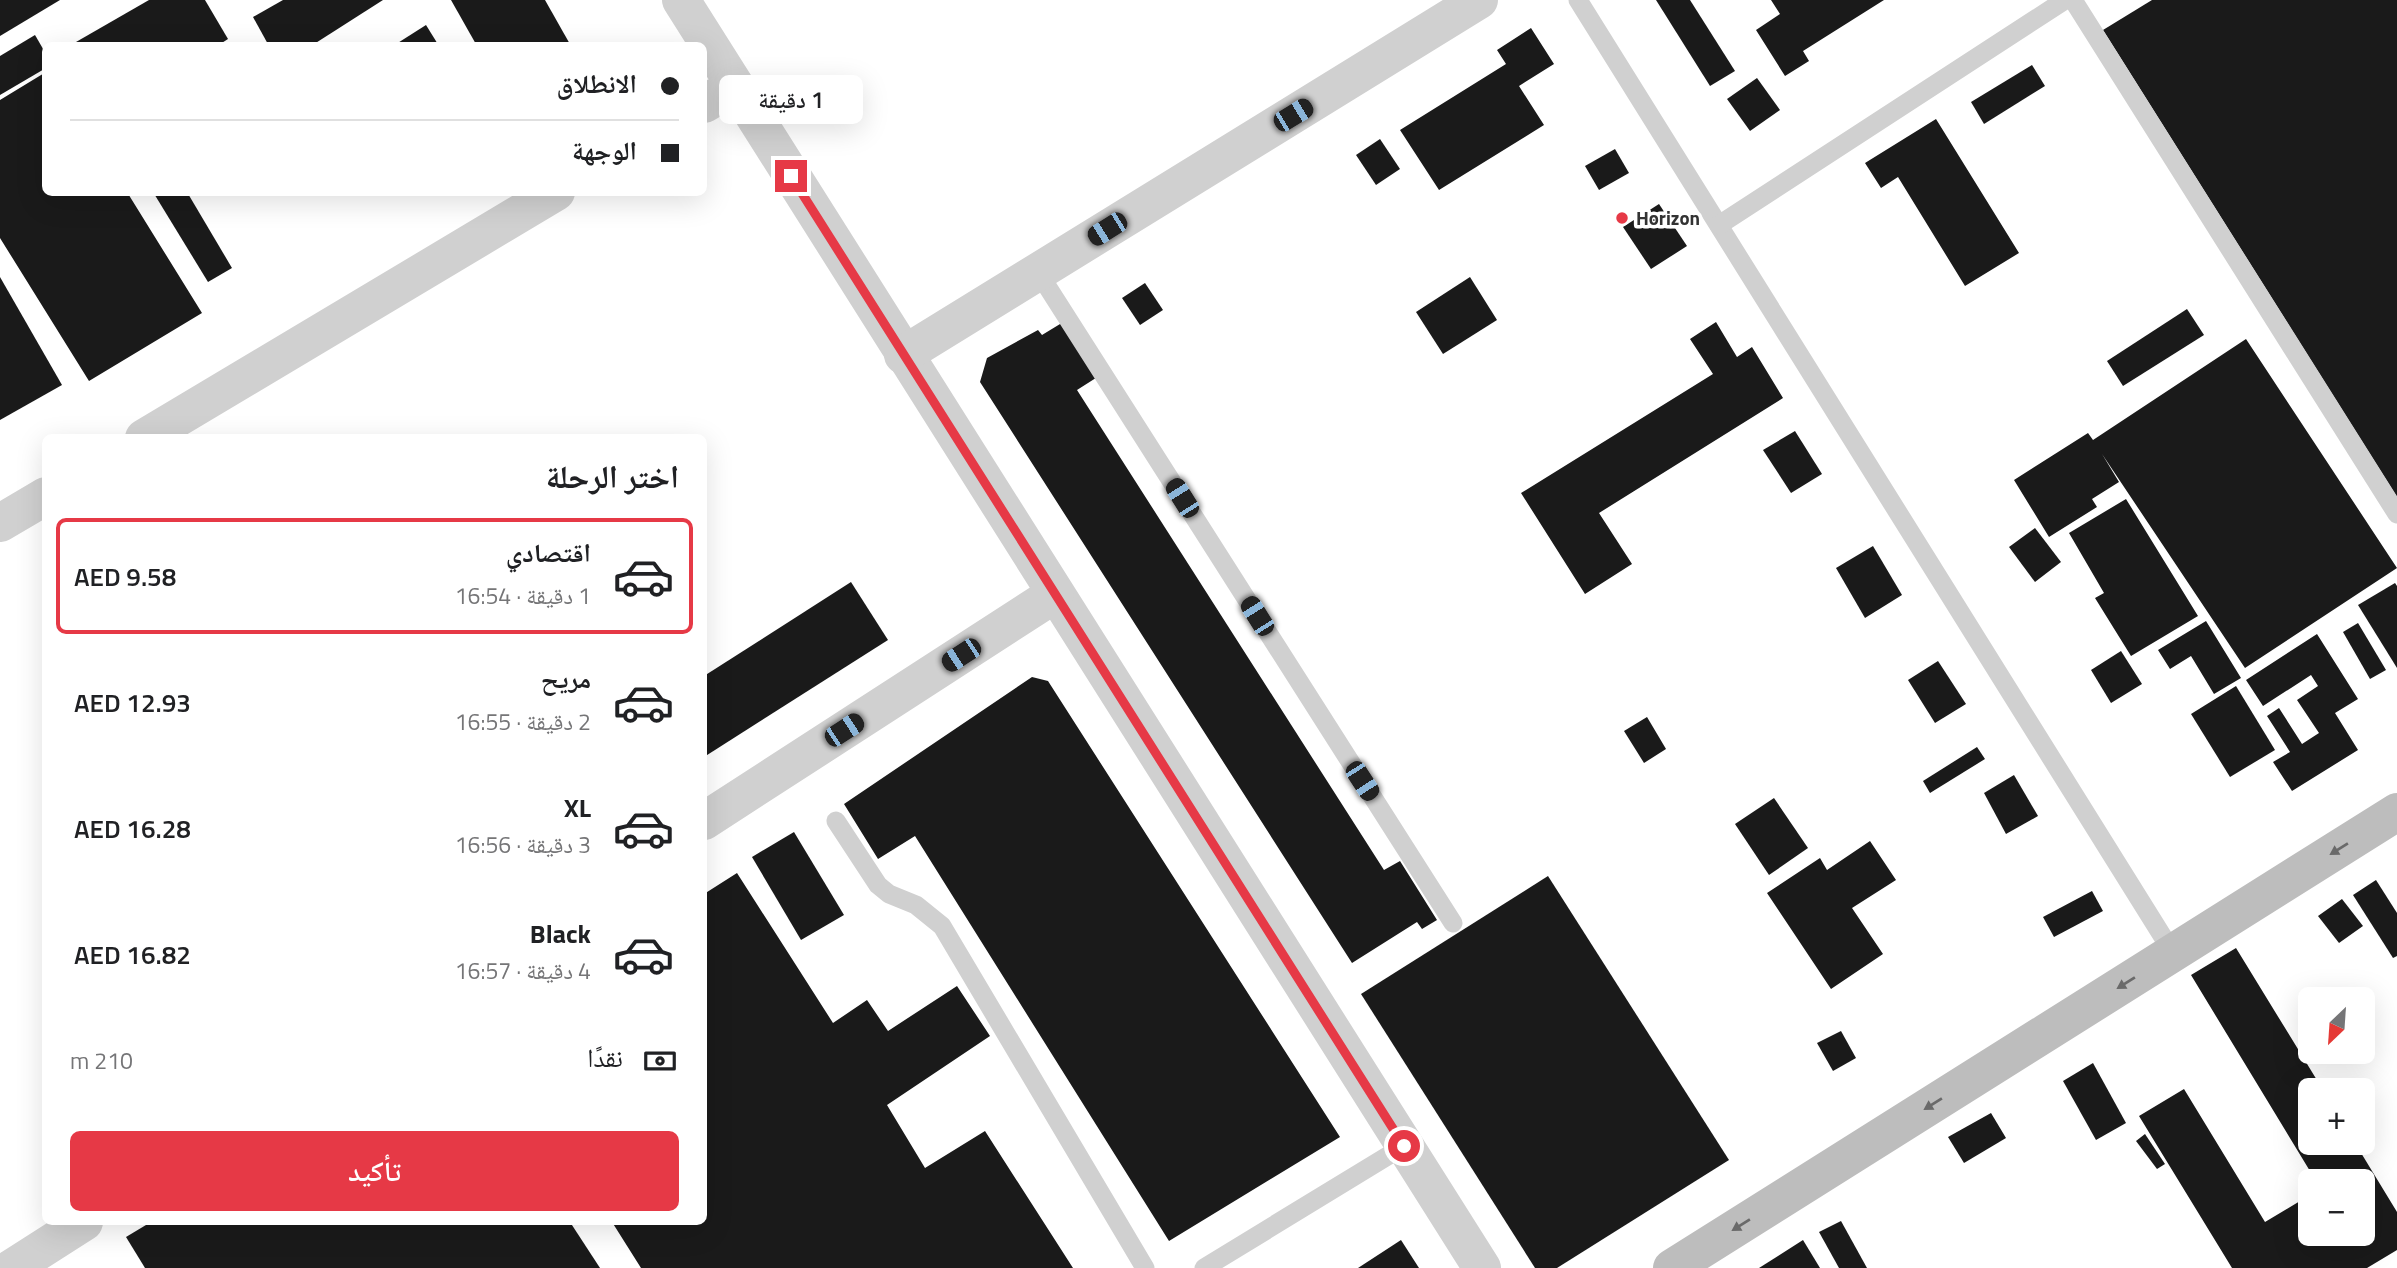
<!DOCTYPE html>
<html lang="ar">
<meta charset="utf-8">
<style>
:root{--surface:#fff;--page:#f2f2f2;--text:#202124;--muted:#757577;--line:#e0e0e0;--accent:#e63946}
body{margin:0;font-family:"Titillium Web","Noto Naskh Arabic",sans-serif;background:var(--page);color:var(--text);direction:rtl;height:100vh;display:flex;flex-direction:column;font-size:26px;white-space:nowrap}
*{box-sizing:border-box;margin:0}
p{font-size:23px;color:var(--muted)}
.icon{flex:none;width:38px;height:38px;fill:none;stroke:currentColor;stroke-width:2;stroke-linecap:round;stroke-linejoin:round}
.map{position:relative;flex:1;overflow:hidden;direction:ltr}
.drawer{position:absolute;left:42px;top:434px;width:665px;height:791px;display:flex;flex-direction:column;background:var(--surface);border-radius:10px;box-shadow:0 7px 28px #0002;direction:rtl}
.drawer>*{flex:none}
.top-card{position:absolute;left:42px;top:42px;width:665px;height:154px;border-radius:10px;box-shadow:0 7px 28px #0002;direction:rtl;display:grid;align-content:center;height:154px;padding:0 28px;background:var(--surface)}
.needle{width:46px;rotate:205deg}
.fabs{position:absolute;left:2298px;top:987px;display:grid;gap:14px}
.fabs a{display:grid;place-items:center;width:77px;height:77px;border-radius:10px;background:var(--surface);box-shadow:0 7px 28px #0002;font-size:35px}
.end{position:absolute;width:32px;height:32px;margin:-16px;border:9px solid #e63946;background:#fff;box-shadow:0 0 0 4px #fff}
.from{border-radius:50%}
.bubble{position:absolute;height:49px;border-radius:10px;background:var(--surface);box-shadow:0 7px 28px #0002;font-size:23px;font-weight:600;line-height:49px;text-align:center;direction:rtl}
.car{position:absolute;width:21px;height:42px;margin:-21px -10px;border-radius:9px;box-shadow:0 0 5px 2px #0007;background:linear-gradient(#222 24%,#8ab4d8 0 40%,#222 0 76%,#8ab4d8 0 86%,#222 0)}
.top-card b{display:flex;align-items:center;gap:24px;height:66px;font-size:26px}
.top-card b+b{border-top:2px solid var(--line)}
.top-card i{width:18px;height:18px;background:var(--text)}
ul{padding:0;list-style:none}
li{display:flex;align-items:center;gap:21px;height:116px;margin:0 14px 10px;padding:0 14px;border:4px solid transparent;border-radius:10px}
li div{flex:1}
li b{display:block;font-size:26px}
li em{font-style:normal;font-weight:600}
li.on{border-color:var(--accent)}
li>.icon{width:63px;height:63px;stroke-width:1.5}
h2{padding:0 28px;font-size:32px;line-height:84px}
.pay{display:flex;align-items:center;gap:18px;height:77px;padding:0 28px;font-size:26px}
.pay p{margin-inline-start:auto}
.button{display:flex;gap:14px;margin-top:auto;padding:14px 28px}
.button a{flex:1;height:80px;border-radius:10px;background:var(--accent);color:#fff;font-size:28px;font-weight:600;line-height:80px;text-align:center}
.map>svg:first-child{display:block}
.building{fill:#1a1a1a}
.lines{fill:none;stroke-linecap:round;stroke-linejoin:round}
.lane{stroke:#d0d0d0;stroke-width:19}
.street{stroke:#d0d0d0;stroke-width:38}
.secondary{stroke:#bdbdbd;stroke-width:38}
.oneway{fill:#6a6a6a}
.route{stroke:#e63946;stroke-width:9}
.poi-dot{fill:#e63946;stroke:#fff;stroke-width:2.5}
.labels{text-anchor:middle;stroke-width:7;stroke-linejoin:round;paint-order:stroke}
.poi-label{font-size:19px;font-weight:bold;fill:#333;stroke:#fff;text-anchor:start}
</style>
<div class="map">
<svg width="2397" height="1268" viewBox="0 0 2397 1268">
<rect width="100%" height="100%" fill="#fff"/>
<g class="building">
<path d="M0,0H60L0,36Z"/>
<path d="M149,0H205L228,39L217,46H77L76,42Z"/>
<path d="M283,0H383L311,46H269L253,17Z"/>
<path d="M451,0H545L571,46H477Z"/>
<path d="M1656,0H1690L1735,71L1710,86Z"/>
<path d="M1771,0H1884L1803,51L1809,61L1785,76L1756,30L1780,14Z"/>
<path d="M2152,0H2397V497L2103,30Z"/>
<path d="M426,25L439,46H393Z"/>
<path d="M1531,28L1554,64L1519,86L1544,125L1439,190L1400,130L1506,64L1497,50Z"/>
<path d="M35,35L46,54V68L0,95V56Z"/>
<path d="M2032,65L2045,86L1984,124L1971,102Z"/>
<path d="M46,72V192H127L202,313L89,381L0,238V100Z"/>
<path d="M1757,78L1780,110L1750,131L1727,99Z"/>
<path d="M1936,119L2019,253L1965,286L1898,177L1881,188L1865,163Z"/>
<path d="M1380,139L1400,169L1376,185L1356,155Z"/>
<path d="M1615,149L1629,173L1599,190L1585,166Z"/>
<path d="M153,192H187L232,268L208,282Z"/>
<path d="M1659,204L1687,246L1651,269L1623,227Z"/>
<path d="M0,277L62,385L0,420Z"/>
<path d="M1470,277L1497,320L1443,354L1416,312Z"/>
<path d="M1145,283L1163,310L1140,325L1122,298Z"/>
<path d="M2187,309L2204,335L2123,386L2107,361Z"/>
<path d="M1065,321L1099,376L1077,390L1384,870L1400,861L1437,920L1422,929L1417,922L1352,963L980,382L987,358L1038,330L1042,335Z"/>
<path d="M1716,322L1737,357L1752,347L1783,398L1599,513L1632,564L1585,594L1521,493L1713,374L1690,339Z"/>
<path d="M2246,339L2397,568L2245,668L2102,454L2119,482L2092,499L2097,507L2049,537L2014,480L2088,433L2093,440Z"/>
<path d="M1795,431L1822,474L1791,493L1763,450Z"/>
<path d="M2126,499L2198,616L2131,656L2095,598L2104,593L2069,533Z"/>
<path d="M2035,528L2061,562L2035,582L2009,547Z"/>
<path d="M1873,546L1902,595L1865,618L1836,568Z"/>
<path d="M851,582L888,640L704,757V676Z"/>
<path d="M2395,583L2397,586V668L2358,605Z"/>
<path d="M2206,621L2241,678L2214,694L2191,656L2170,669L2158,650Z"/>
<path d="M2358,623L2386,670L2370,679L2343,632Z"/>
<path d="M2317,634L2358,699L2335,713L2358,750L2292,791L2273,762L2290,752L2267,716L2279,708L2302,744L2319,733L2297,700L2318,686L2311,675L2263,706L2246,680Z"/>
<path d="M2121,651L2142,684L2111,703L2091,670Z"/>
<path d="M1938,661L1966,704L1935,723L1908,680Z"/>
<path d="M1032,677L1048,681L1340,1137L1169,1241L915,836L878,859L844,804Z"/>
<path d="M2236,686L2275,750L2230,777L2191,714Z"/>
<path d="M1647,717L1666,749L1644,763L1624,731Z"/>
<path d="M1977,747L1985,759L1930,793L1923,781Z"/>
<path d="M2014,775L2038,816L2006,834L1984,793Z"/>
<path d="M1774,798L1808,848L1769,875L1735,824Z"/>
<path d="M794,832L844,915L801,940L752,857Z"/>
<path d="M1870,841L1896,880L1852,908L1883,954L1831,989L1767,893L1820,858L1827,870Z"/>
<path d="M737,873L833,1023L867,1000L888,1031L957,986L990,1036L887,1105L925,1168L985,1131L1073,1268H641L612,1222H704V894Z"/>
<path d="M1548,876L1729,1160L1557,1268H1535L1361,994Z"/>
<path d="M2376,880L2397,913V956L2393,958L2353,895Z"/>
<path d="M2092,891L2103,911L2054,937L2043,917Z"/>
<path d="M2342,899L2363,926L2339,943L2318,916Z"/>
<path d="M2236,948L2323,1090H2310V1143H2355L2397,1212V1250L2367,1268H2232L2139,1116L2184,1089L2265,1222L2310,1195V1234H2362V1181H2316L2191,975Z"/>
<path d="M1841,1031L1856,1058L1833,1071L1817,1043Z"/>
<path d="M2093,1063L2126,1123L2096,1140L2063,1081Z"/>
<path d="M1991,1113L2006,1138L1964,1163L1948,1137Z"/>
<path d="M2145,1134L2165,1164L2157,1169L2136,1141Z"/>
<path d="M1841,1221L1867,1268H1839L1819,1232Z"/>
<path d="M151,1222H570L600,1268H145L126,1237Z"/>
<path d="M1401,1240L1419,1268H1358Z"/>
<path d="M1803,1240L1820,1268H1759Z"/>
</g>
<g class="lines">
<g class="lane">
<path d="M1578,0L2173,953"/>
<path d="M2073,0L2397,514"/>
<path d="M1719,225L2065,0"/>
<path d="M1038,272L1453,923"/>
<path d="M836,821L878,885L889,894L916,905L942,926L1145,1268"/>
<path d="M1204,1268L1404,1146"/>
</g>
<g class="street">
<path d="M681,0L1482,1268"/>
<path d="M704,104L735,86"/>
<path d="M903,355L1479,0"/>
<path d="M144,438L556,192"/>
<path d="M0,523L46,496"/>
<path d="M704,821L1055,594"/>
<path d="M12,1268L84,1222"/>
</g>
<path class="secondary" d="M1672,1268L2397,812"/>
</g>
<defs><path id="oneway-solid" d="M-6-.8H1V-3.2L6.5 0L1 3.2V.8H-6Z" transform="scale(1.75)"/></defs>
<g class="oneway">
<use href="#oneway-solid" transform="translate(2339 849) rotate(148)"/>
<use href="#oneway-solid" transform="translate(2126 983) rotate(148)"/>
<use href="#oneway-solid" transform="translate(1933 1104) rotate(148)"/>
<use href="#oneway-solid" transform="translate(1741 1225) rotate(148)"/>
</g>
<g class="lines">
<path class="route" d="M791,176L1404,1146"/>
</g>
<circle class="poi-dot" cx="1622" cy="218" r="7"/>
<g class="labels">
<g class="poi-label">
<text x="1636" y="225">Horizon</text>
</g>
</g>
</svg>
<div class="fabs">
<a><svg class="needle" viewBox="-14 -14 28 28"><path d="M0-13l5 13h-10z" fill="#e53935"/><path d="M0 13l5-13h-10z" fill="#757577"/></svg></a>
<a>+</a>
<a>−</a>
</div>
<i class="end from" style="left:1404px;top:1146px"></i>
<i class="end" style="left:791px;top:176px"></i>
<div class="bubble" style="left:719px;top:75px;width:144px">1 دقيقة</div>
<i class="car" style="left:1293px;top:115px;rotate:59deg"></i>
<i class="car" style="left:1107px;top:229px;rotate:238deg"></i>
<i class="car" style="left:1182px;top:498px;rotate:328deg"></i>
<i class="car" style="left:1257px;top:616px;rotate:328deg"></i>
<i class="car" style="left:961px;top:655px;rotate:237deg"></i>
<i class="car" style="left:844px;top:730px;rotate:57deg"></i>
<i class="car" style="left:1362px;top:781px;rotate:147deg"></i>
<div class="top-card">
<b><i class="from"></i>الانطلاق</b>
<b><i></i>الوجهة</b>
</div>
<section class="drawer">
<h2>اختر الرحلة</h2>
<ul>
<li class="on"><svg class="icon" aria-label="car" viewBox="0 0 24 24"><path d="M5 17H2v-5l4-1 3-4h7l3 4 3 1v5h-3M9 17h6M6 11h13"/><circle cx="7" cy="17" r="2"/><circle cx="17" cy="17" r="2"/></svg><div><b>اقتصادي</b><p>1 دقيقة · 16:54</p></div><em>AED 9.58</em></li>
<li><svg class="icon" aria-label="car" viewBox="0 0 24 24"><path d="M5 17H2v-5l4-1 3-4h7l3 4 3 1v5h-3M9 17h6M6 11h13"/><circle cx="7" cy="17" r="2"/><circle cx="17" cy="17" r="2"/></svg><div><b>مريح</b><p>2 دقيقة · 16:55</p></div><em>AED 12.93</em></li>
<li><svg class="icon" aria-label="car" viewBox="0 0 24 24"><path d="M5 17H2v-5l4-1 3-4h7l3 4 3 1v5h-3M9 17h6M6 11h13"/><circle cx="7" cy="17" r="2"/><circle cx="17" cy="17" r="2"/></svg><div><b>XL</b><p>3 دقيقة · 16:56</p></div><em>AED 16.28</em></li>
<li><svg class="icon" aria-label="car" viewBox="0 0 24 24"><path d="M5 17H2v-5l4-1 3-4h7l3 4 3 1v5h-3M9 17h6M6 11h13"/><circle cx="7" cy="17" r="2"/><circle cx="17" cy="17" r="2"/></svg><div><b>Black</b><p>4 دقيقة · 16:57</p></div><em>AED 16.82</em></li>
</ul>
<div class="pay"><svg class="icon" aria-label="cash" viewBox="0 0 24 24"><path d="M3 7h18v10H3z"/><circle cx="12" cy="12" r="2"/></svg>نقدًا<p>210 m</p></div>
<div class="button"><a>تأكيد</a></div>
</section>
</div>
